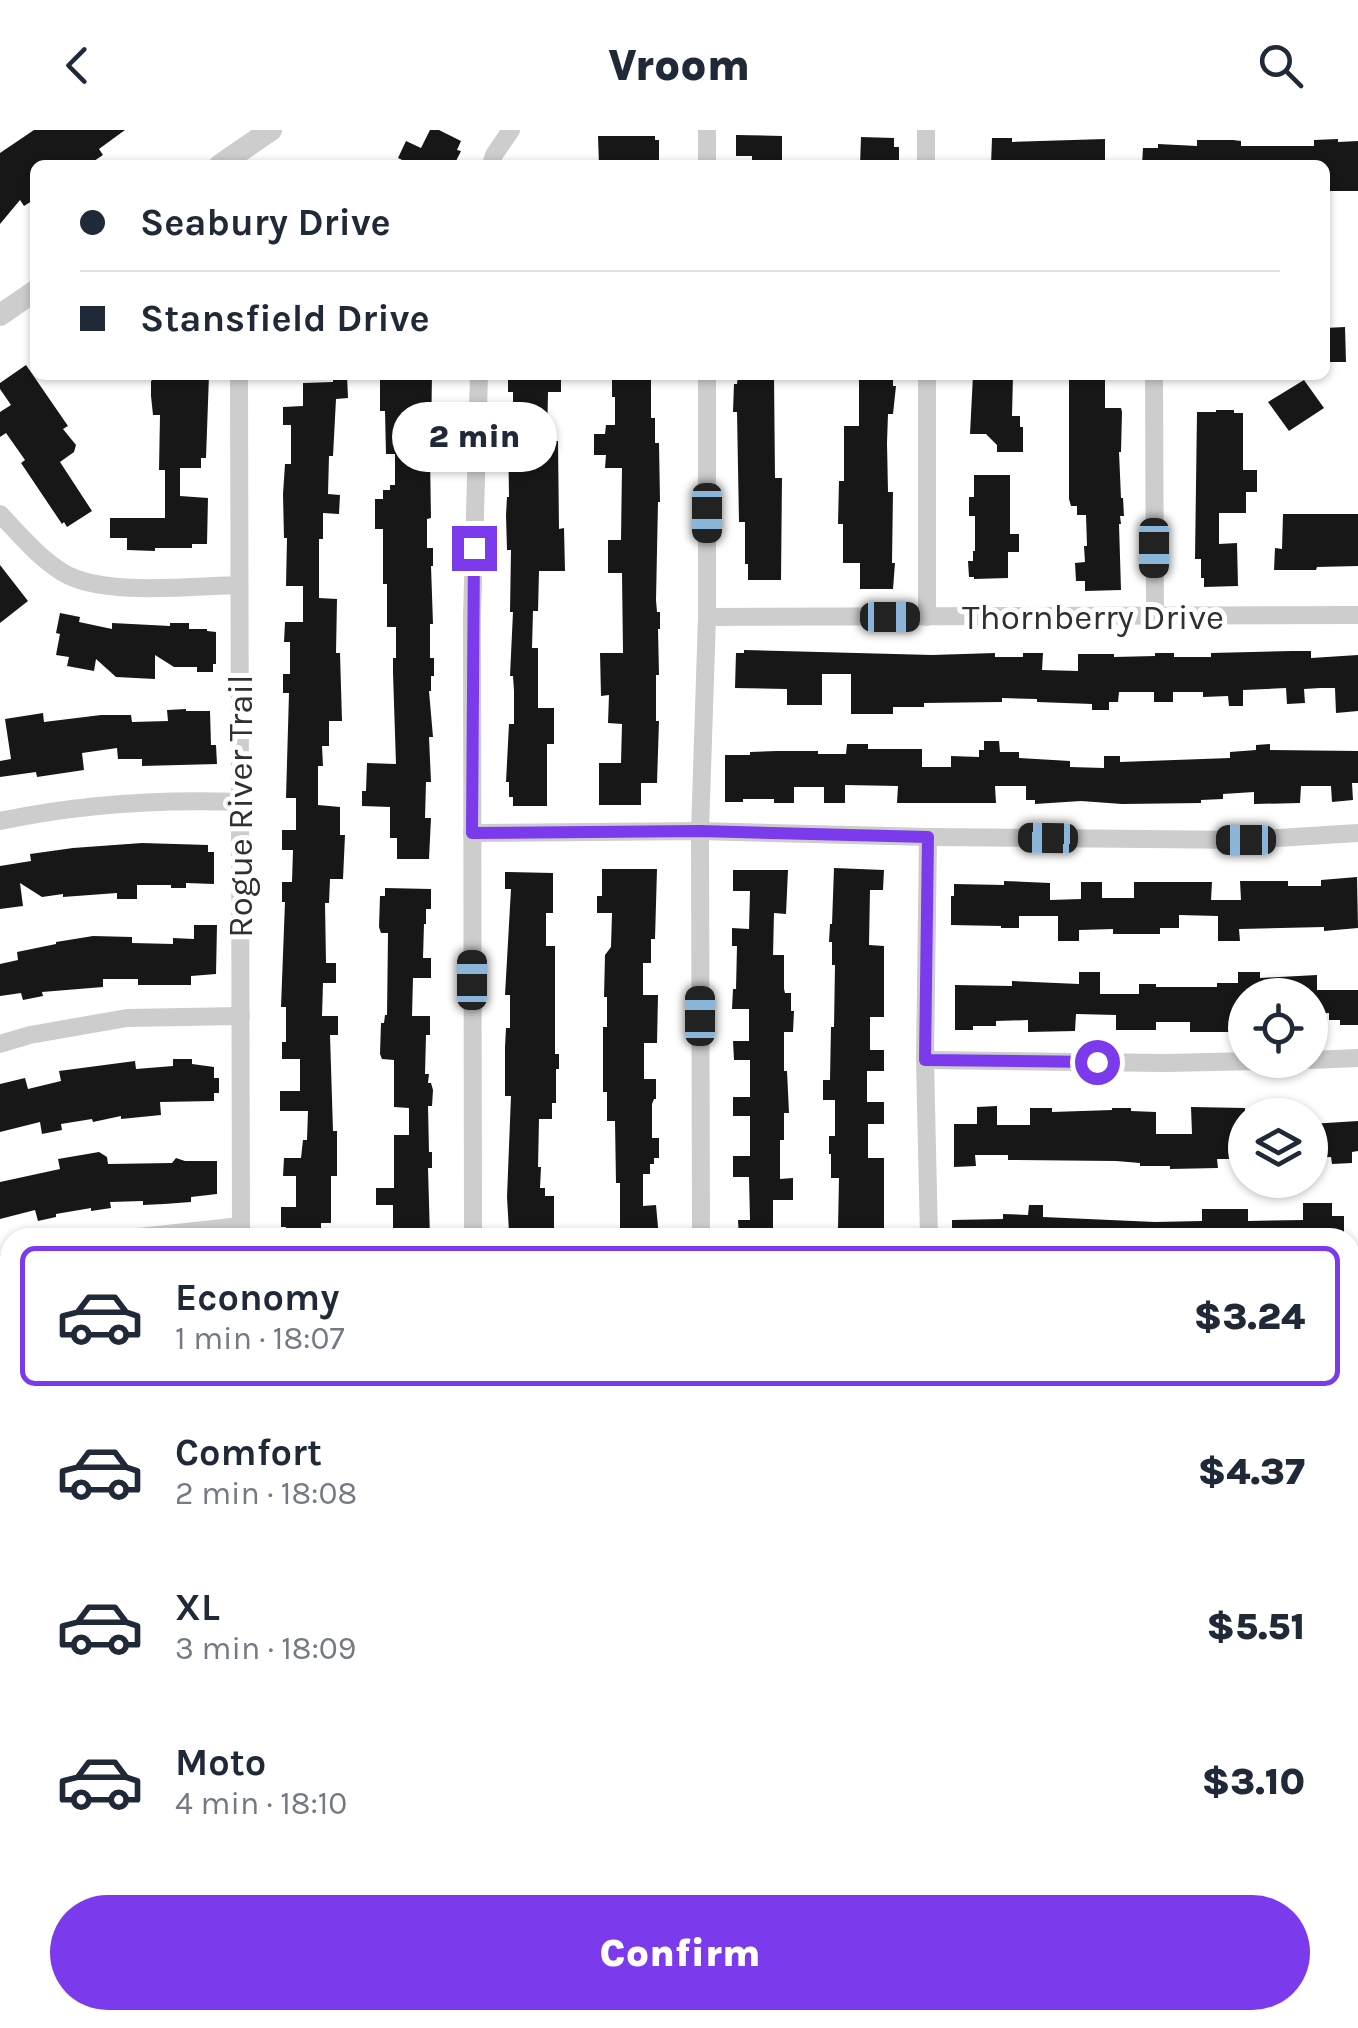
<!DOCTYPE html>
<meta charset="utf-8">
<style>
:root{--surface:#fff;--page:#f6f6f7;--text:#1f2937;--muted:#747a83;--line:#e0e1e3;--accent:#7c3aed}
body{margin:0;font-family:Karla,sans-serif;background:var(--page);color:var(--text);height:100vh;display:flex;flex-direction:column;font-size:38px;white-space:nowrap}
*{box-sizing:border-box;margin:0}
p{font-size:32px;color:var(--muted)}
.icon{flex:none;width:55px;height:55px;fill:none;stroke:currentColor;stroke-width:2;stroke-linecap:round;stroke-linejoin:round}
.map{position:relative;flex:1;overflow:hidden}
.sheet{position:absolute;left:0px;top:1098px;width:1360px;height:802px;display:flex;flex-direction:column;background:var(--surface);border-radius:30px 30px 0 0;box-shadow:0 2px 8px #0004}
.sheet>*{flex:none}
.hud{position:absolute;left:30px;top:30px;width:1300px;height:220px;border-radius:15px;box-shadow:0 2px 8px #0004;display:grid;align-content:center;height:220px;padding:0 50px;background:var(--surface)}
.fabs{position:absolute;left:1228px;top:848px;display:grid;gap:20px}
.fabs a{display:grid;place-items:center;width:100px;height:100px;border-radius:50%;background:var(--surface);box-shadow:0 2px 8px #0004;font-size:50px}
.end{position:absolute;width:45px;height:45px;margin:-22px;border:12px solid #7c3aed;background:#fff;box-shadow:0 0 0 5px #fff}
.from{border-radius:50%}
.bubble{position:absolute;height:70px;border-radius:35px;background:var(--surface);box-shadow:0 2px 8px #0004;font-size:32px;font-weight:800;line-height:70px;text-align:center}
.car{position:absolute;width:30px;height:60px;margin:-30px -15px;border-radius:12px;box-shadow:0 0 8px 2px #0007;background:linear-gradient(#222 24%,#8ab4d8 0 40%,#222 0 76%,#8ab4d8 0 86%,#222 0)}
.hud b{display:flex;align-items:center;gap:35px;height:95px;font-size:38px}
.hud b+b{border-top:2px solid var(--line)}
.hud i{width:25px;height:25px;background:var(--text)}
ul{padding:18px 0 0;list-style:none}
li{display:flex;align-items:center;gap:30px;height:140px;margin:0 20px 15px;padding:0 30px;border:5px solid transparent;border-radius:15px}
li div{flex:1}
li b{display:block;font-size:38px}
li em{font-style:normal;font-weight:800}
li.active{border-color:var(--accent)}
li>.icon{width:90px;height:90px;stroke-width:1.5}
.cta{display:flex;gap:20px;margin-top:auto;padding:20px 50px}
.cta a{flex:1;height:115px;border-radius:60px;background:var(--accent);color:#fff;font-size:40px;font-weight:800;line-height:115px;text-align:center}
header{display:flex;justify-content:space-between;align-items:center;height:130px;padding:0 50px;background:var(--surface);font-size:45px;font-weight:800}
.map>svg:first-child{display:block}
.building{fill:#171717}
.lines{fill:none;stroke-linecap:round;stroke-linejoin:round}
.minor{stroke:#cdcdcd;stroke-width:18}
.tertiary{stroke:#cdcdcd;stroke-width:22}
.route{stroke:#7c3aed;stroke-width:12}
.labels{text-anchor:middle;stroke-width:10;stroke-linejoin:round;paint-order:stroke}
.street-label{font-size:35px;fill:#303030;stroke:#fff}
</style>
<header><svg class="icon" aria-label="back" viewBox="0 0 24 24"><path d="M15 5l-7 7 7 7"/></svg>Vroom<svg class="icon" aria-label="search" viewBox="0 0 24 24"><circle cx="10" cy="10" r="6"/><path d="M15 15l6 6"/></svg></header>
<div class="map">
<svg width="1358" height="1898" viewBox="0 0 1358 1898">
<rect width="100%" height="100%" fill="#fff"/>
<g class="building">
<path d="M34,0H125L99,19L103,25L88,35H35V69L24,76L20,70L0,94V23Z"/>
<path d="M430,0H439L461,11L457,20L461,21L454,35H413L398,28L406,11L421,18Z"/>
<path d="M736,5L782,6V35H752V26H736Z"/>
<path d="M598,6H655V10H659V35H599Z"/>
<path d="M861,7L894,8V17H899V33H894V35H860Z"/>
<path d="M992,8H1012V12L1105,9V35H991Z"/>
<path d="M1338,9V12L1358,11V61H1325V35H1142L1143,18H1158V14L1197,16V10H1233L1241,11V16H1314V10Z"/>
<path d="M1345,197L1346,232H1325V198Z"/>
<path d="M26,235L68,296L63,299L76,315L74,322L60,332L92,381L67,397L64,392L62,394L21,333L25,330L6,303L0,307V282L11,275L0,259V253Z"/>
<path d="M158,245H209L206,328H201V338H180V366L208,368L207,414H192V418H155V421L127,420V408H110V388H165V340H159L160,285H153L151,266V251Z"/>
<path d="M333,245H347L348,268L336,269L333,326H329L328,364L340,365L339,384L323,383V409H319V468L337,469L336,523H340L342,591H329V616H322L323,636H318V675L340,677V705H345L343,749H330L329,773H325L326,833H336V853H323L322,886H338V905H330L333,1001H337V1046H331V1093H321V1108H286V1097H281V1077H296V1046H283L284,1028H301L303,1010H307L308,981H280V961H300V929H282V912H286V877H281L285,772H282V752H292L293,720H282V700H296V668H286L289,563H283V544H290V512H284L285,492H303V456H286L287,408H284L283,364L285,334H291V295H283V277L303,276V253L333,252Z"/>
<path d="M380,245H432L431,308H434L435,326H430L431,388L427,389V418H433V436H431L433,494H430V528H434V546H431V561H429L433,607H429L431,652H426L425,688H431L429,729H397V708H390V677L362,676V661H366L367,633L396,634L393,543V528H396V497H387V454H383V399H375V369H383V360H390V355H395V324H386L385,281H380Z"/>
<path d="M508,245H561V262H548L547,311H558L559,399L564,398L565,441H539L538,481H533L532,518H538V578H554V614H547V676H513V667H509V652H506L509,594H514V561L513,546H510L513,482H510L511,420H507L506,385L507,367H509L508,297H513V262H508Z"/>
<path d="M612,245H651V288H655V313H659L660,372H658L656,470L657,482H660V499H658L659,545H656V591H659L657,653H641V675H599V633H621L622,594L608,593L609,565L601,566L600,523H623L622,443H608V410H621L622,338H605L606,325H594V304H605L606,295H615V267H612Z"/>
<path d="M738,245H774L775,348H782L781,450H748V434H745V392H739L737,282H733L734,254H737Z"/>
<path d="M859,245H893V256H896L893,284H888L887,313L888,362H893L892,433H895L893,459H860V433H843V394H838L839,351H844V296H859Z"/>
<path d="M973,245H1013L1012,286H1020V297H1023V322H997V315L986,304H970Z"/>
<path d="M1069,245H1105V278H1121L1122,282L1121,322H1119L1121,368H1123L1124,386H1120L1121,394H1119L1121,460L1085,461V451H1076L1075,433L1085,432L1084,416H1087L1086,385H1077V376H1071L1069,369Z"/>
<path d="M1304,250L1324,278L1289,301L1268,272Z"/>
<path d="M1216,280H1234V283H1243V340H1257V362H1246V383H1219V414L1237,413L1238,456L1204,457V448H1201V429H1195L1197,282H1216Z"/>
<path d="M974,345H1010V404H1019V422H1008V448L974,449V447H969L968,431H973V421H975V386H969V367H974Z"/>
<path d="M1283,384H1358V436L1317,437L1316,440H1274L1275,418L1282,419Z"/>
<path d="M0,435L28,471L0,493Z"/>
<path d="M60,483L80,487L79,492L112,499V493L170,496V493H189V499H207V501L216,502V534H213V542H197V537H174L155,525V549L116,547L96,529L94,541L67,536L69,527L56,525L60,504L56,503Z"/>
<path d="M744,520L932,525L995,523V527H1023V523H1043L1042,540L1078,541V524H1114V527L1155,526V523H1174V527H1211V523L1292,521H1311V528L1358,525V581L1336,583L1335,558H1320L1304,559L1305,573L1287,574L1286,558L1243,560V576H1229L1228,566L1203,567V562H1173V572H1154V562H1119L1118,572H1109V580H1092V574L1037,572V569L1002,568V572L924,573V577H893V584H851V544H822V575H787V559L735,558L736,523H744Z"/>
<path d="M186,579V581H210L211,615H216L217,634L142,636V629H118L117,618L82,623L84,640L37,647L36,642L0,647V631L11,629L5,589L43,583L44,592L101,585H131L132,592L168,591L167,580Z"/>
<path d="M984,611H999L1000,622H1019V628L1070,631V637L1104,638V626H1120V632L1230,628V622L1256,620V615L1270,614V620L1358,621V653H1352L1353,670L1332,672L1331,656H1301L1300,673L1254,674V662L1223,664V669L1201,670V673L1122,674L1081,671L1035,674V670H1026V656H995L996,673H897L898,656L845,655V673H824V657H794V673H774V669H743V672H725V625H750V622L777,621H818V624H846L847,614H868V619H922V637H951V626L979,627V620H984Z"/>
<path d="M142,713L208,715V722H214V754L186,753V758H171V755H137V769H117V763L63,767V764L42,767L20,753L23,776L0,779V736L31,731L30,724L73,718Z"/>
<path d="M834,738L884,740L883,760H870L869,815L884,816V887H870V920H884V941H867V972H884V994H868V1028H884V1099H838L839,1048H831V1024H829V1006H835V970H823V950H830L831,897H834L835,835H832V812H829L830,794H832Z"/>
<path d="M602,739H657L655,809H651V833H643V865H658L657,913H644V949H656V969H654L652,974V1008H659V1028H654V1034H650V1044H643V1076L656,1075L659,1108H620V1053H616L615,991H607V962H603V897H607V867H604L605,825L611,817L612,783H597V766H602Z"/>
<path d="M733,740H788L786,784L774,783L773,825H784V859L785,863H791V881H794L793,902H784V941H787L789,983H784V1010H780V1049L793,1048V1070H773V1108H739L738,1090H750L749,1047H733V1026H750V986H733V967H750V930H734L733,911H749V879H732L733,859H736L737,816H732V798L749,799L750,761H733Z"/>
<path d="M505,742L553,743V783H546V816H555V924H559V939H556V973H552V989H539L538,1037H541L540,1058H545V1066H554V1103L509,1102L507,1067L511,966H505V917L506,898H510V865H505L511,759H505Z"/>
<path d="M1357,747L1358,798L1324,801V797L1239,799L1240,811H1218V786L1179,785V798H1160V804H1113V799L1079,800V811H1058V786H1019V798H1001V796L951,795V766H954V754L1004,755V751L1050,753V770L1081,769V752H1102V768H1134V752H1212L1211,770H1241L1240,751H1288V756H1321V750Z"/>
<path d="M385,758L431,759V779H426V794H424L423,828H431V848H413L412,886H430V905H426L425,944H429L428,953H431L433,960L432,976H428L429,1022H432V1038H428L430,1108H393V1075H376V1058H394V1005H409V978L394,977V930L382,929L380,924L381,893H384L385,885H387L388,803H381L379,797L380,766H385Z"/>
<path d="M194,795H217L216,844L191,846V855H138V849H103V857L42,862L43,866L23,870L21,863L0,866V834L18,830L17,822L56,814V812L93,806L132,807V813L173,814V808L194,809Z"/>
<path d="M1079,842H1100V864H1139V854H1156V857H1217V853H1238V842H1260V848L1317,845V860H1358V895H1340V890H1329V883L1310,884V865H1245V883H1237V902H1190V892H1156V900H1116V885L1076,884L1075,901L1028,902V890L996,891V896H973V900H955V855L1012,856V851L1079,854Z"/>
<path d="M173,929H192V934L214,937V948H219V963H214V971L160,972L161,985L121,989V986L93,992L92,989L61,994L62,1000L42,1004L40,992L0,1002V954L25,948L28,959L61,951L59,941L135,931L136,939L173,936Z"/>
<path d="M997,976V995H1030V978H1052V982L1112,980V978H1131V981L1156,982V1004H1192L1191,977L1245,978V1029H1217L1218,1038L1170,1039V1036H1140V1033L1116,1031L1008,1030V1025H975L976,1036L954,1037V994H977V977Z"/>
<path d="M1358,991V1021L1352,1022V1033L1332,1034L1331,1027L1310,1028V994Z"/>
<path d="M99,1022L107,1027L108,1034L172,1033L176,1028L185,1031H217V1064L191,1067V1072L164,1074L143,1075V1071L110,1072L111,1078L91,1081V1078L56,1084V1087L38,1091L35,1080L0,1089V1052L60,1039L58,1029Z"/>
<path d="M1303,1073H1332V1086H1344V1108H952V1090L1003,1089V1084L1028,1085L1029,1075H1043V1087L1155,1092L1202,1091V1079H1248V1091L1303,1090Z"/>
</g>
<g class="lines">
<g class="minor">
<path d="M707,0V35"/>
<path d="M926,0V35"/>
<path d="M491,35L494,25L511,0"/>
<path d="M239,245L241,1108"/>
<path d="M927,245V487"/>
<path d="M1154,245L1155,487"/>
<path d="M0,384C19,404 38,427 62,442C101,467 193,456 239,455"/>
<path d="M707,487L1358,485"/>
<path d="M0,691C80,674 158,669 240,672"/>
<path d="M472,703L700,701L928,707L1246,710L1358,703"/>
<path d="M928,707L925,930L929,1108"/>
<path d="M0,914L30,905L127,888L241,886"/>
<path d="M925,930L1166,933L1300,930"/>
<path d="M1310,930L1358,928"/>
<path d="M130,1108L241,1096"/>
<path d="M473,1108L472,487L479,245"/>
<path d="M701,1108L700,701L707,487V245"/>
<path d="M0,1133L10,1130"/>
<path d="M1350,1165H1358"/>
<path d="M0,1381L10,1374"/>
<path d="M1350,1384H1358"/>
<path d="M1350,1610H1358"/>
<path d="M0,1638L10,1632"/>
<path d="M1350,1840L1358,1839"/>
<path d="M698,1890V1898"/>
<path d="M18,1898L30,1890"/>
<path d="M473,1898V1890"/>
</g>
<g class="tertiary">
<path d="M220,35L271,0"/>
<path d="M0,185L35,161"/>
</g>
</g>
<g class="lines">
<path class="route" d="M474,418L472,703L700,701L928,707L925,930L1097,932"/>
</g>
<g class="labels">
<g class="street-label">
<text x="1093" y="499">Thornberry Drive</text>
<text transform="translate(240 676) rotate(-90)" y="12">Rogue River Trail</text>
</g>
</g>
</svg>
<div class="fabs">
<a><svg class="icon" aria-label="locate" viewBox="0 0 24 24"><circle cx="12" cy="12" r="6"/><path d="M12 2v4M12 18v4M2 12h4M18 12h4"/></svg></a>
<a><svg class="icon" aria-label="layers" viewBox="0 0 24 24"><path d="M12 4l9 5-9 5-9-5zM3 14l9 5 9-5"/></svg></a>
</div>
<i class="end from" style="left:1097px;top:932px"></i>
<i class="end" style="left:474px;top:418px"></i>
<div class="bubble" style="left:392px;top:272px;width:165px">2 min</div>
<i class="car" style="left:707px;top:383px;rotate:180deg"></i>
<i class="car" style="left:1154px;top:418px;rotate:180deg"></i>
<i class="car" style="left:890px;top:487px;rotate:90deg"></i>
<i class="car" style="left:1048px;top:708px;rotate:271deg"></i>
<i class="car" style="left:1246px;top:710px;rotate:270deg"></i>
<i class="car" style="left:472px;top:850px;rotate:0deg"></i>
<i class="car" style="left:700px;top:886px;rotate:0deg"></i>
<div class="hud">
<b><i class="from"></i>Seabury Drive</b>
<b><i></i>Stansfield Drive</b>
</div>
<section class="sheet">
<ul>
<li class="active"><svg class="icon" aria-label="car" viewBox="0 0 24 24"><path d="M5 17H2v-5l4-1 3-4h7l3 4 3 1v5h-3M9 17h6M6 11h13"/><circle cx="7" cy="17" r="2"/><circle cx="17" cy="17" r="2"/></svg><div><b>Economy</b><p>1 min · 18:07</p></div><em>$3.24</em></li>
<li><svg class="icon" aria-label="car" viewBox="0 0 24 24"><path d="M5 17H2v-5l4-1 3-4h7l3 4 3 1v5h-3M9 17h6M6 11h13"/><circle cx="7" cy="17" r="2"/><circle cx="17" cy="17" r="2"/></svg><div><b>Comfort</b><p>2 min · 18:08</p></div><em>$4.37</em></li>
<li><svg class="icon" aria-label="car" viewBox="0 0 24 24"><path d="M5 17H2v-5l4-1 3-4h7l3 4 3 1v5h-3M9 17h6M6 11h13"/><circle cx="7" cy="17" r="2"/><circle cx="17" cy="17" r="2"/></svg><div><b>XL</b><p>3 min · 18:09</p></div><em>$5.51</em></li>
<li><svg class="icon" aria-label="car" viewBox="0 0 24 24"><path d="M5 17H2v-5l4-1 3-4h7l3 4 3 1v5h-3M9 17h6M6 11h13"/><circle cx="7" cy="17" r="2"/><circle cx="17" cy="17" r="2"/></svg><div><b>Moto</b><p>4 min · 18:10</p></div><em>$3.10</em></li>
</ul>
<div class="cta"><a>Confirm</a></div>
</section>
</div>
